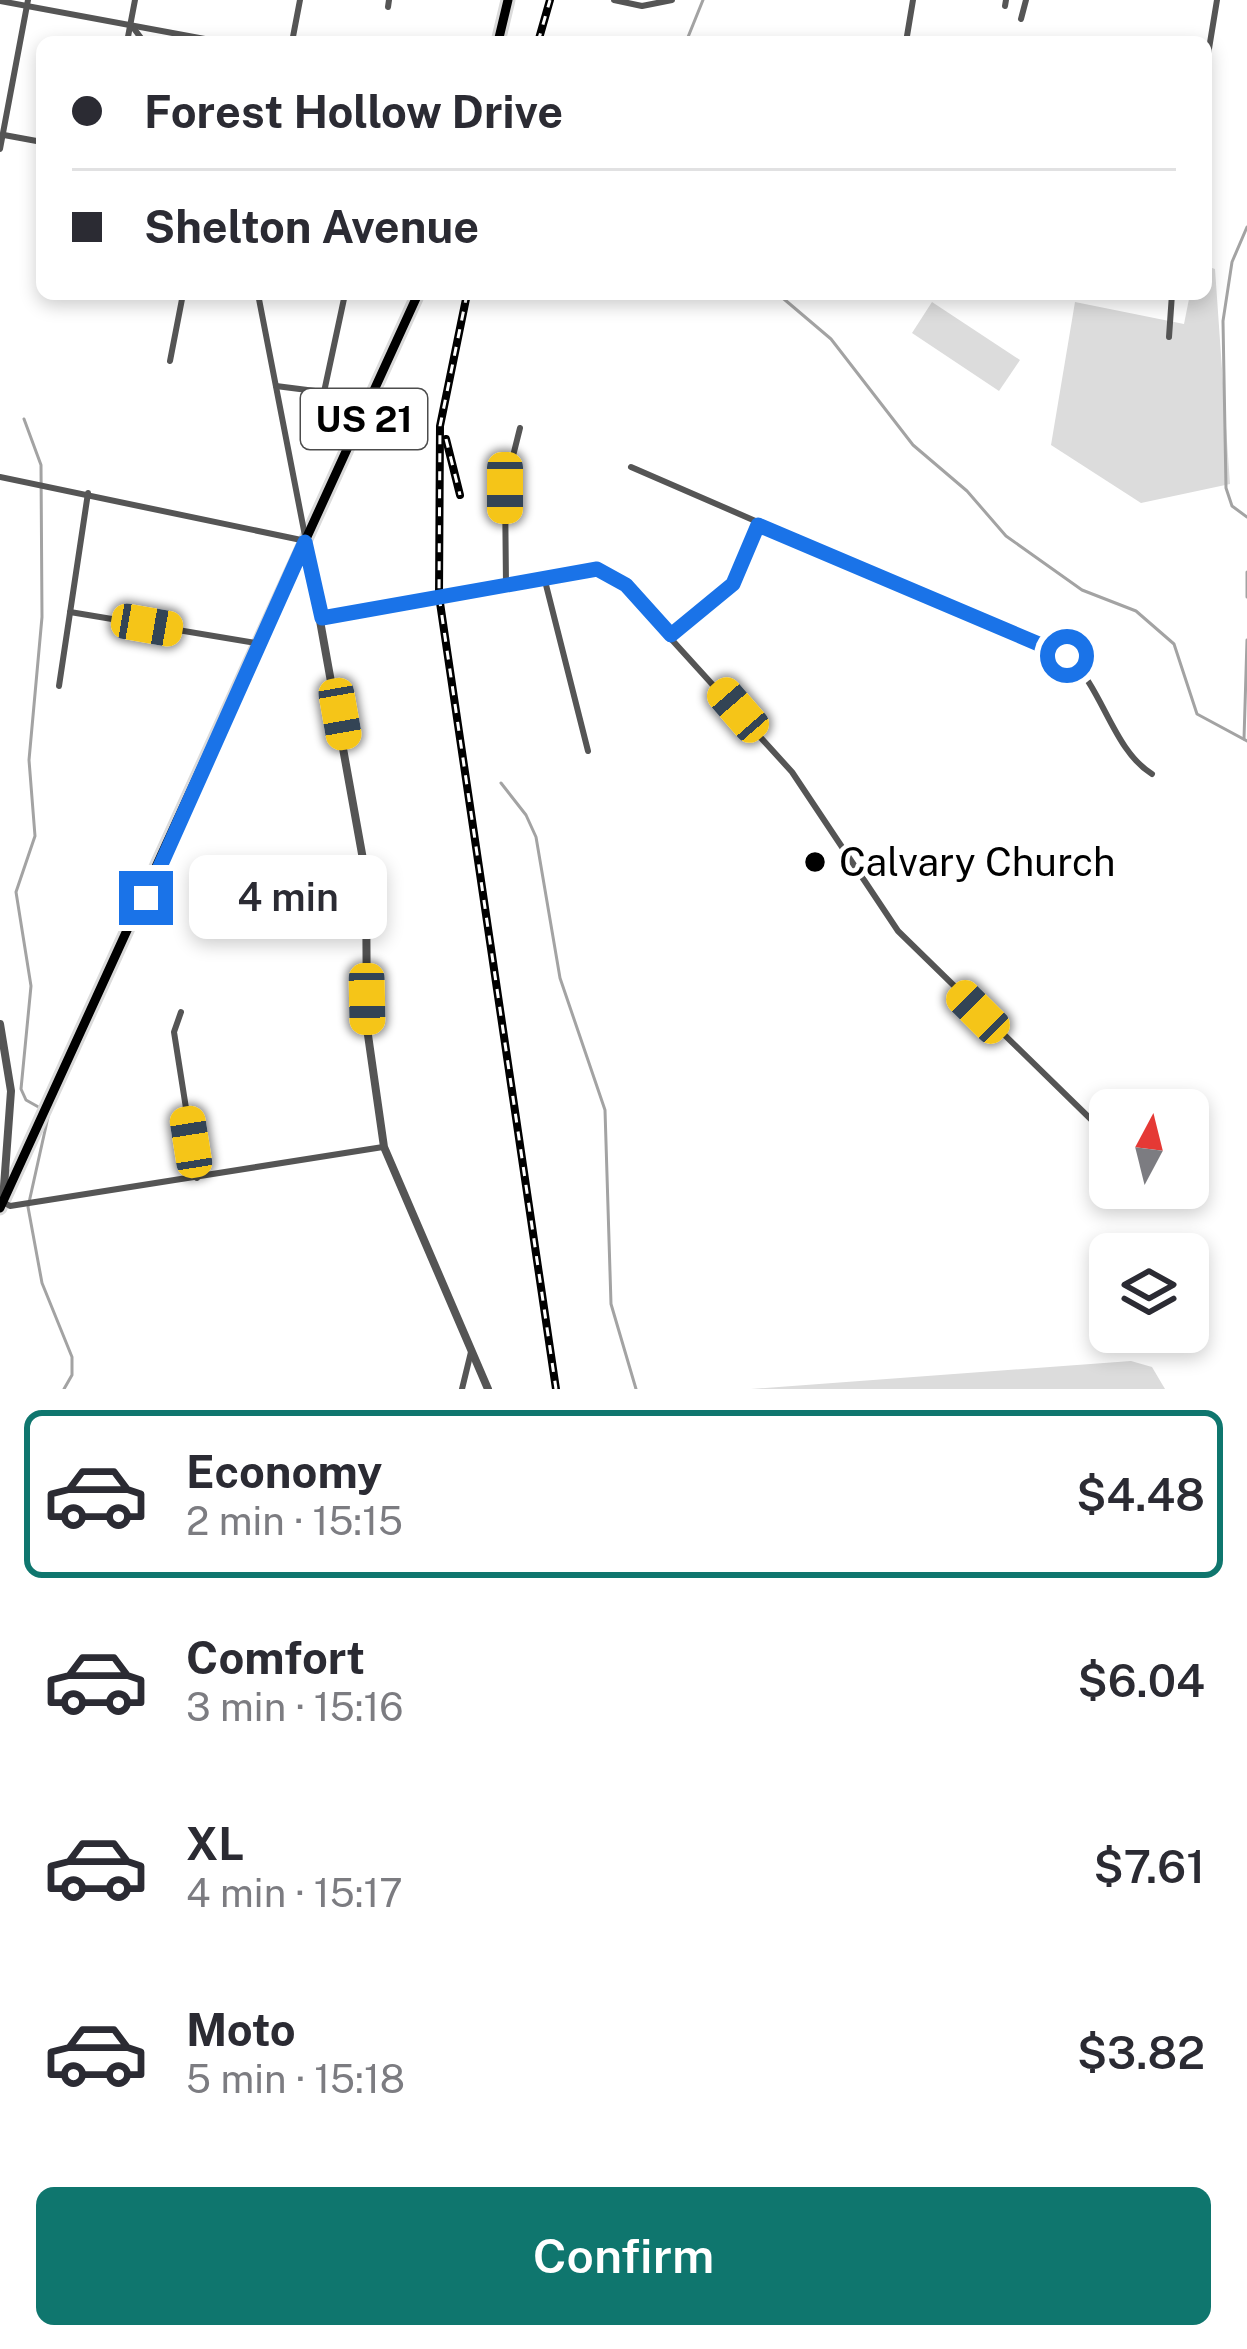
<!DOCTYPE html>
<meta charset="utf-8">
<style>
:root{--surface:#fff;--page:#f2f2f3;--text:#2b2b33;--muted:#7c7c81;--line:#e1e1e2;--accent:#0f766e}
body{margin:0;font-family:"Public Sans",sans-serif;background:var(--page);color:var(--text);height:100vh;display:flex;flex-direction:column;font-size:45px;white-space:nowrap}
*{box-sizing:border-box;margin:0}
p{font-size:39px;color:var(--muted)}
.icon{flex:none;width:66px;height:66px;fill:none;stroke:currentColor;stroke-width:2;stroke-linecap:round;stroke-linejoin:round}
.map{position:relative;height:1389px;overflow:hidden}
.sheet{display:flex;flex-direction:column;background:var(--surface);flex:1}
.sheet>*{flex:none}
.guide{position:absolute;left:36px;top:36px;width:1176px;height:264px;border-radius:18px;box-shadow:0 6px 18px #0003;display:grid;align-content:center;height:264px;padding:0 36px;background:var(--surface)}
.needle{width:78px;rotate:7deg}
.tools{position:absolute;left:1089px;top:1089px;display:grid;gap:24px}
.tools a{display:grid;place-items:center;width:120px;height:120px;border-radius:18px;background:var(--surface);box-shadow:0 6px 18px #0003;font-size:60px}
.end{position:absolute;width:54px;height:54px;margin:-27px;border:15px solid #1a73e8;background:#fff;box-shadow:0 0 0 6px #fff}
.from{border-radius:50%}
.bubble{position:absolute;height:84px;border-radius:18px;background:var(--surface);box-shadow:0 6px 18px #0003;font-size:39px;font-weight:600;line-height:84px;text-align:center}
.car{position:absolute;width:36px;height:72px;margin:-36px -18px;border-radius:15px;box-shadow:0 0 9px 3px #0007;background:linear-gradient(#f5c518 24%,#345 0 40%,#f5c518 0 76%,#345 0 86%,#f5c518 0)}
.guide b{display:flex;align-items:center;gap:42px;height:114px;font-size:45px}
.guide b+b{border-top:3px solid var(--line)}
.guide i{width:30px;height:30px;background:var(--text)}
ul{padding:21px 0 0;list-style:none}
li{display:flex;align-items:center;gap:36px;height:168px;margin:0 24px 18px;padding:0 12px;border:6px solid transparent;border-radius:18px}
li div{flex:1}
li b{display:block;font-size:45px}
li em{font-style:normal;font-weight:600}
li.current{border-color:var(--accent)}
li>.icon{width:108px;height:108px;stroke-width:1.5}
.button{display:flex;gap:24px;margin-top:auto;padding:24px 36px}
.button a{flex:1;height:138px;border-radius:18px;background:var(--accent);color:#fff;font-size:48px;font-weight:600;line-height:138px;text-align:center}
.map>svg:first-child{display:block}
.green{fill:#dcdcdc}
.lines{fill:none;stroke-linecap:round;stroke-linejoin:round}
.stream{stroke:#a3a3a3;stroke-width:3}
.primary-casing{stroke:#dbdbdb;stroke-width:15}
.minor{stroke:#555;stroke-width:6}
.tertiary{stroke:#555;stroke-width:8}
.primary{stroke:#000;stroke-width:9}
.rail-casing{stroke:#000;stroke-width:8}
.rail{stroke:#fff;stroke-width:3;stroke-dasharray:9;stroke-linecap:butt}
.route{stroke:#1a73e8;stroke-width:15}
.poi-dot{fill:#000;stroke:#fff;stroke-width:4.5}
.labels{text-anchor:middle;stroke-width:9;stroke-linejoin:round;paint-order:stroke}
.shield{fill:#fff;stroke:#4c4c4c;stroke-width:3}
.shield-label{font-size:36px;font-weight:bold;fill:#000}
.poi-label{font-size:39px;fill:#000;stroke:#fff;text-anchor:start}
</style>
<div class="map">
<svg width="1247" height="1389" viewBox="0 0 1247 1389">
<rect width="100%" height="100%" fill="#fff"/>
<g class="green">
<path d="M1206,266L1215,269L1230,484L1141,503L1051,445L1075,302L1184,324L1190,294H1206Z"/>
<path d="M932,302L1020,360L999,391L912,333Z"/>
<path d="M1131,1361L1152,1367L1165,1389H751Z"/>
</g>
<g class="lines">
<g class="stream">
<path d="M686,42L703,0"/>
<path d="M1247,227L1232,262L1223,321L1226,488L1232,506L1247,517"/>
<path d="M778,294L831,339L913,445L967,491L1006,536L1082,590L1136,611L1174,644L1197,714L1247,741"/>
<path d="M24,419L41,465L42,617L29,760L35,836L16,892L31,986L21,1089L26,1100L42,1109"/>
<path d="M1247,572V597"/>
<path d="M1244,739L1247,640"/>
<path d="M501,783L526,815L536,837L560,978L605,1110L611,1304L636,1389"/>
<path d="M48,1117L28,1207L42,1283L72,1357V1375L64,1389"/>
</g>
<defs>
<g id="primary">
<path d="M498,42L508,0"/>
<path d="M0,1208L418,294"/>
</g>
</defs>
<use href="#primary" class="primary-casing"/>
<g class="minor">
<path d="M614,0L642,6L672,0"/>
<path d="M0,1L221,42"/>
<path d="M1005,6L1006,0"/>
<path d="M388,7L389,0"/>
<path d="M1021,19L1026,0"/>
<path d="M132,26L144,42"/>
<path d="M127,42L135,0"/>
<path d="M292,42L300,0"/>
<path d="M906,42L913,0"/>
<path d="M1206,67L1217,0"/>
<path d="M4,135L42,142"/>
<path d="M0,149L28,0"/>
<path d="M1169,337L1172,294"/>
<path d="M170,361L183,294"/>
<path d="M276,386L370,398"/>
<path d="M324,392L345,294"/>
<path d="M631,467L1067,656C1103,687 1112,749 1152,774"/>
<path d="M0,477L306,541L258,294"/>
<path d="M544,577L588,751"/>
<path d="M506,584L505,488L520,428"/>
<path d="M70,612L256,643"/>
<path d="M322,618L581,570L613,575L792,772L898,931L1107,1135"/>
<path d="M672,635L733,584L758,525"/>
<path d="M59,686L88,493"/>
<path d="M181,1012L174,1032L197,1178"/>
<path d="M3,1202L10,1206L383,1147"/>
<path d="M462,1389L471,1352"/>
</g>
<g class="tertiary">
<path d="M306,543L366,876L367,1028L384,1147L488,1389"/>
<path d="M0,1024L11,1091L3,1200"/>
</g>
<use href="#primary" class="primary"/>
<defs>
<g id="rail">
<path d="M538,42L550,0"/>
<path d="M467,294L440,426L439,596L556,1389"/>
<path d="M446,439L460,495"/>
</g>
</defs>
<use href="#rail" class="rail-casing"/>
<use href="#rail" class="rail"/>
</g>
<g class="lines">
<path class="route" d="M146,898L305,542L322,618L597,569L626,585L671,635L733,584L758,525L1067,656"/>
</g>
<circle class="poi-dot" cx="815" cy="862" r="12"/>
<g class="labels">
<rect class="shield" x="301" y="389" width="126" height="60" rx="9"/>
<g class="shield-label">
<text x="364" y="432">US 21</text>
</g>
<g class="poi-label">
<text x="839" y="876">Calvary Church</text>
</g>
</g>
</svg>
<div class="tools">
<a><svg class="needle" viewBox="-14 -14 28 28"><path d="M0-13l5 13h-10z" fill="#e53935"/><path d="M0 13l5-13h-10z" fill="#7c7c81"/></svg></a>
<a><svg class="icon" aria-label="layers" viewBox="0 0 24 24"><path d="M12 4l9 5-9 5-9-5zM3 14l9 5 9-5"/></svg></a>
</div>
<i class="end from" style="left:1067px;top:656px"></i>
<i class="end" style="left:146px;top:898px"></i>
<div class="bubble" style="left:189px;top:855px;width:198px">4 min</div>
<i class="car" style="left:505px;top:488px;rotate:180deg"></i>
<i class="car" style="left:147px;top:625px;rotate:100deg"></i>
<i class="car" style="left:738px;top:710px;rotate:319deg"></i>
<i class="car" style="left:340px;top:714px;rotate:170deg"></i>
<i class="car" style="left:367px;top:999px;rotate:179deg"></i>
<i class="car" style="left:978px;top:1012px;rotate:315deg"></i>
<i class="car" style="left:191px;top:1142px;rotate:351deg"></i>
<div class="guide">
<b><i class="from"></i>Forest Hollow Drive</b>
<b><i></i>Shelton Avenue</b>
</div>
</div>
<section class="sheet">
<ul>
<li class="current"><svg class="icon" aria-label="car" viewBox="0 0 24 24"><path d="M5 17H2v-5l4-1 3-4h7l3 4 3 1v5h-3M9 17h6M6 11h13"/><circle cx="7" cy="17" r="2"/><circle cx="17" cy="17" r="2"/></svg><div><b>Economy</b><p>2 min · 15:15</p></div><em>$4.48</em></li>
<li><svg class="icon" aria-label="car" viewBox="0 0 24 24"><path d="M5 17H2v-5l4-1 3-4h7l3 4 3 1v5h-3M9 17h6M6 11h13"/><circle cx="7" cy="17" r="2"/><circle cx="17" cy="17" r="2"/></svg><div><b>Comfort</b><p>3 min · 15:16</p></div><em>$6.04</em></li>
<li><svg class="icon" aria-label="car" viewBox="0 0 24 24"><path d="M5 17H2v-5l4-1 3-4h7l3 4 3 1v5h-3M9 17h6M6 11h13"/><circle cx="7" cy="17" r="2"/><circle cx="17" cy="17" r="2"/></svg><div><b>XL</b><p>4 min · 15:17</p></div><em>$7.61</em></li>
<li><svg class="icon" aria-label="car" viewBox="0 0 24 24"><path d="M5 17H2v-5l4-1 3-4h7l3 4 3 1v5h-3M9 17h6M6 11h13"/><circle cx="7" cy="17" r="2"/><circle cx="17" cy="17" r="2"/></svg><div><b>Moto</b><p>5 min · 15:18</p></div><em>$3.82</em></li>
</ul>
<div class="button"><a>Confirm</a></div>
</section>
